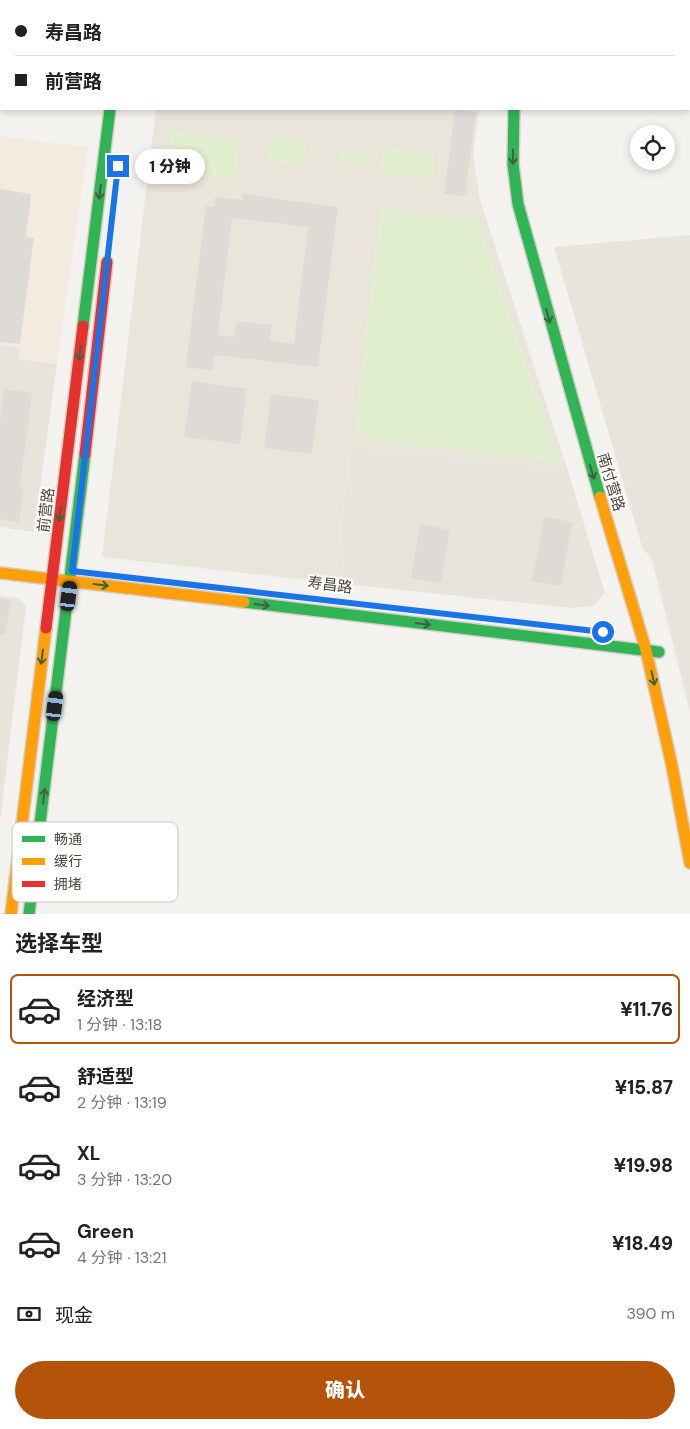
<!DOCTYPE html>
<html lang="zh">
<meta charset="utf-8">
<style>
:root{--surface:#fff;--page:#f6f6f6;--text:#222;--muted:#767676;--line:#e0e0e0;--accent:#b45309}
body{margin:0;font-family:"DM Sans","Noto Sans SC",sans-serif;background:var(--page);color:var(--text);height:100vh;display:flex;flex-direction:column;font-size:19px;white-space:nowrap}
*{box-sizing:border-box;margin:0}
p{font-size:16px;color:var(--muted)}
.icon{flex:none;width:28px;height:28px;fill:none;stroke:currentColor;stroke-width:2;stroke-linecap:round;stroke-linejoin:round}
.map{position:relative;height:914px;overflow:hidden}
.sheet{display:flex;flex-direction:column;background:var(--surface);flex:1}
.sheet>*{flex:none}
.guide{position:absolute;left:0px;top:0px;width:690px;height:110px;box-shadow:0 2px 8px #0003;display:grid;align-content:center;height:110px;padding:0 15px;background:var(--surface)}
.fabs{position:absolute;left:630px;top:125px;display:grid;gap:10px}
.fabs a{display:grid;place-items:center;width:45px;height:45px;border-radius:50%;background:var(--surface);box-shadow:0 2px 8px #0003;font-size:25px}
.end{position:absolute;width:22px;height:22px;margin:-11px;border:6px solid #1a73e8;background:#fff;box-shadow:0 0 0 2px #fff}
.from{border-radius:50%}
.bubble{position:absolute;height:35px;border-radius:18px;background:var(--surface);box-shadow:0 2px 8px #0003;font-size:16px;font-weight:800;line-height:35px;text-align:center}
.car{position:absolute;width:15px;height:30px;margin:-15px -8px;border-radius:6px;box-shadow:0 0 4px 1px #0007;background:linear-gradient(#222 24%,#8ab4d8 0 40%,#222 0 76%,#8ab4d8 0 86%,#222 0)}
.guide b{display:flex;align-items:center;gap:18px;height:48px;font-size:19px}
.guide b+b{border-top:1px solid var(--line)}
.guide i{width:12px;height:12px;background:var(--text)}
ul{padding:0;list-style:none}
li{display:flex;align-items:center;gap:15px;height:70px;margin:0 10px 8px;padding:0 5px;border:2px solid transparent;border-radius:8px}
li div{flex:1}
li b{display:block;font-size:19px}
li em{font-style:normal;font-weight:800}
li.current{border-color:var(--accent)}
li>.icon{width:45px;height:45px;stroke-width:1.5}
h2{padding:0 15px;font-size:22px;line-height:60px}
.pay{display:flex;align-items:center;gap:12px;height:55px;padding:0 15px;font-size:19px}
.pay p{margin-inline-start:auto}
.action{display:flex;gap:10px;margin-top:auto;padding:10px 15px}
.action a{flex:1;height:58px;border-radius:30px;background:var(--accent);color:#fff;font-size:20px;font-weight:800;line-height:58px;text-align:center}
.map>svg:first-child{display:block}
.residential{fill:#e7e4dc}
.commercial{fill:#f3ebdf}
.education{fill:#eae5da}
.green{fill:#e1eecf}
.building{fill:#dedbd6;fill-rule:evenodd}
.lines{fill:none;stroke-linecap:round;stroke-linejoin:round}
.fast-casing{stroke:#d3cfc5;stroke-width:14}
.slow-casing{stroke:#d3cfc5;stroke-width:14}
.jam-casing{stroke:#d3cfc5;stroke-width:14}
.fast{stroke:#30b455;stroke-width:11}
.slow{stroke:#ff9f0a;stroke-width:11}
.jam{stroke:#e5322d;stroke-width:11}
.oneway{stroke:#446040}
.route{stroke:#1a73e8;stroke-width:6}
.labels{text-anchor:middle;stroke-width:4;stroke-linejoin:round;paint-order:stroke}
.street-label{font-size:15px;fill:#4b4439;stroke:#fff}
.key{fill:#fff;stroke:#c9c7c4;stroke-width:1}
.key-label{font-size:14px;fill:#4b4439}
</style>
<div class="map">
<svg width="690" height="914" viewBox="0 0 690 914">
<rect width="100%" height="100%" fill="#f4f2ee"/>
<g class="residential">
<path d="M690,235V712L651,556L643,550L554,247Z"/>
<path d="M0,345L20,348L19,359L57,364L34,532L0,527Z"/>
<path d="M351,446L567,468L605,593L594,606L573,608L335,583Z"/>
<path d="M0,596L18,598L26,606L0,822Z"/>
</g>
<path class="commercial" d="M0,136L88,147L57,364L18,359L20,348L0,345Z"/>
<g class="education">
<path d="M169,0H491L169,1Z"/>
<path d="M156,109H479L473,156L480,200L567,468L351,446L335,583L102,557Z"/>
</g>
<g class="green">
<path d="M238,0H427V1Z"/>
<path d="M170,132L241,141L236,179L165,170Z"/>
<path d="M269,137L306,141L303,165L266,161Z"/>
<path d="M382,148L435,153L433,179L380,174Z"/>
<path d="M339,150L369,153L368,166L338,162Z"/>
<path d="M380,209L478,220L560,461L380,443L364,438L354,427Z"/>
</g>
<g class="building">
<path d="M455,110L476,113L465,196L444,194Z"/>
<path d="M0,189L31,194L26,237L34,238L20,344L0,342Z"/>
<path d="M243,194L338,207L318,367L215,355L213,371L186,367L206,206L214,207L215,197L242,200ZM232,218L308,227L294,344L270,341L272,325L236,321L234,337L218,335Z"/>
<path d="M192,381L247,389L240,444L184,437Z"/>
<path d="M4,389L32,393L20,487H24L19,522L0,519V419Z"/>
<path d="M271,394L319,400L312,454L264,448Z"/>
<path d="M544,517L572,522L561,586L532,581Z"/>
<path d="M420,524L450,530L441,583L411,578Z"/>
<path d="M0,598L11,600L5,635H0Z"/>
</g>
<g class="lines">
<defs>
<g id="fast">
<path d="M536,0V1"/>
<path d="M514,109L513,164L518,204L600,497"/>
<path d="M83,326L110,109"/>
<path d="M244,602L659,652"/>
<path d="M29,914L85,454"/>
</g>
<g id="slow">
<path d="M123,1L124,0"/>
<path d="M600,497L646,650L672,766L690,863"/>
<path d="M0,573L244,602"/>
<path d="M11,914L46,628"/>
</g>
<g id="jam">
<path d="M519,0V1"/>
<path d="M85,454L107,262"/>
<path d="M46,628L83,326"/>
</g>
</defs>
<use href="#fast" class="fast-casing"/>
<use href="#slow" class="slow-casing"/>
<use href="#jam" class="jam-casing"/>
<use href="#fast" class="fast"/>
<use href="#slow" class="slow"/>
<use href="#jam" class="jam"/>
</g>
<defs><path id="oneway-shaft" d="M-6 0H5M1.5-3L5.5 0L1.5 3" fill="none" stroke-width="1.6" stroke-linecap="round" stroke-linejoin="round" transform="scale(1.25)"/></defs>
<g class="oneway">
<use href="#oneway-shaft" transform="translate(513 157) rotate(90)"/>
<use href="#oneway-shaft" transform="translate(100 192) rotate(97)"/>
<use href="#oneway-shaft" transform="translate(548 316) rotate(75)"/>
<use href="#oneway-shaft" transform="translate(80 353) rotate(97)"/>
<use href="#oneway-shaft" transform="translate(592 472) rotate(73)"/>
<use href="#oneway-shaft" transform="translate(60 514) rotate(97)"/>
<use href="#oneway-shaft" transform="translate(101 585) rotate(7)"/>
<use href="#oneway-shaft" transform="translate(262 605) rotate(7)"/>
<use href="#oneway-shaft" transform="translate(423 624) rotate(7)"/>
<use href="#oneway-shaft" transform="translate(42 657) rotate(97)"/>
<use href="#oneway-shaft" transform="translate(653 678) rotate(78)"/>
<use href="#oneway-shaft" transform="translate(44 796) rotate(-83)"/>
</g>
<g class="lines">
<path class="route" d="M118,166L72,571L603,632"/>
</g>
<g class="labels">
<g class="street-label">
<text transform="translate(611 482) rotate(73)" y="5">南付营路</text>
<text transform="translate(46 510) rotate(-83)" y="5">前营路</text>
<text transform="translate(330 585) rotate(7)" y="5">寿昌路</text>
</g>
</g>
<rect x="12" y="822" width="166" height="80" rx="8" class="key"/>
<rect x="22" y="836" width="23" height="6" fill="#30b455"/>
<rect x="22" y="858" width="23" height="7" fill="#ff9f0a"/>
<rect x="22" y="881" width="23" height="6" fill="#e5322d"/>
<g class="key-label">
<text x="54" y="844">畅通</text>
<text x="54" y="866">缓行</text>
<text x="54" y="889">拥堵</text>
</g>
</svg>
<div class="fabs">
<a><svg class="icon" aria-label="locate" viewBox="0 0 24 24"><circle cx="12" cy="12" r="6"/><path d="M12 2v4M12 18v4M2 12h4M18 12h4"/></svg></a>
</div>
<i class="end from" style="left:603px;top:632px"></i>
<i class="end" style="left:118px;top:166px"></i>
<div class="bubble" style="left:135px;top:149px;width:70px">1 分钟</div>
<i class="car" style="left:69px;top:596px;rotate:7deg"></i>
<i class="car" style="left:55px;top:706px;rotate:7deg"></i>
<div class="guide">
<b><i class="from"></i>寿昌路</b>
<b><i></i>前营路</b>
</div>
</div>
<section class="sheet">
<h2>选择车型</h2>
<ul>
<li class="current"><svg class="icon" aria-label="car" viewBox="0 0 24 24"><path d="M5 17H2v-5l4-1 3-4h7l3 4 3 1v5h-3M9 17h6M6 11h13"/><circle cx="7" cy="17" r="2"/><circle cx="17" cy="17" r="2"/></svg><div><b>经济型</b><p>1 分钟 · 13:18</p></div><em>¥11.76</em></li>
<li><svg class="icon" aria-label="car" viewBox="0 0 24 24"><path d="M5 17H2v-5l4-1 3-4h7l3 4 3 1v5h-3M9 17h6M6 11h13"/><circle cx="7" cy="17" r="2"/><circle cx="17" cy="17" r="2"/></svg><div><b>舒适型</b><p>2 分钟 · 13:19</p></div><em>¥15.87</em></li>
<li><svg class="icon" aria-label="car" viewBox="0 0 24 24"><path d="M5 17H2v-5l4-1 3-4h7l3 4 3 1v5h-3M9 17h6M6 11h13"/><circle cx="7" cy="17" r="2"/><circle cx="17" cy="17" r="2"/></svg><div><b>XL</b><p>3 分钟 · 13:20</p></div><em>¥19.98</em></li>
<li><svg class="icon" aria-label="car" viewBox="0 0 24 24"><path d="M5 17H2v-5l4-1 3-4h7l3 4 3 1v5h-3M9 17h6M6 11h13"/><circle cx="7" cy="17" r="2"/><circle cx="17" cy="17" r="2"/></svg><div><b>Green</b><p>4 分钟 · 13:21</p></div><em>¥18.49</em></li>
</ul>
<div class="pay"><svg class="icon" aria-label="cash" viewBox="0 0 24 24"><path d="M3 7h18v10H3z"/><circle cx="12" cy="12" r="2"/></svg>现金<p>390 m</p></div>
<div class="action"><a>确认</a></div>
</section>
